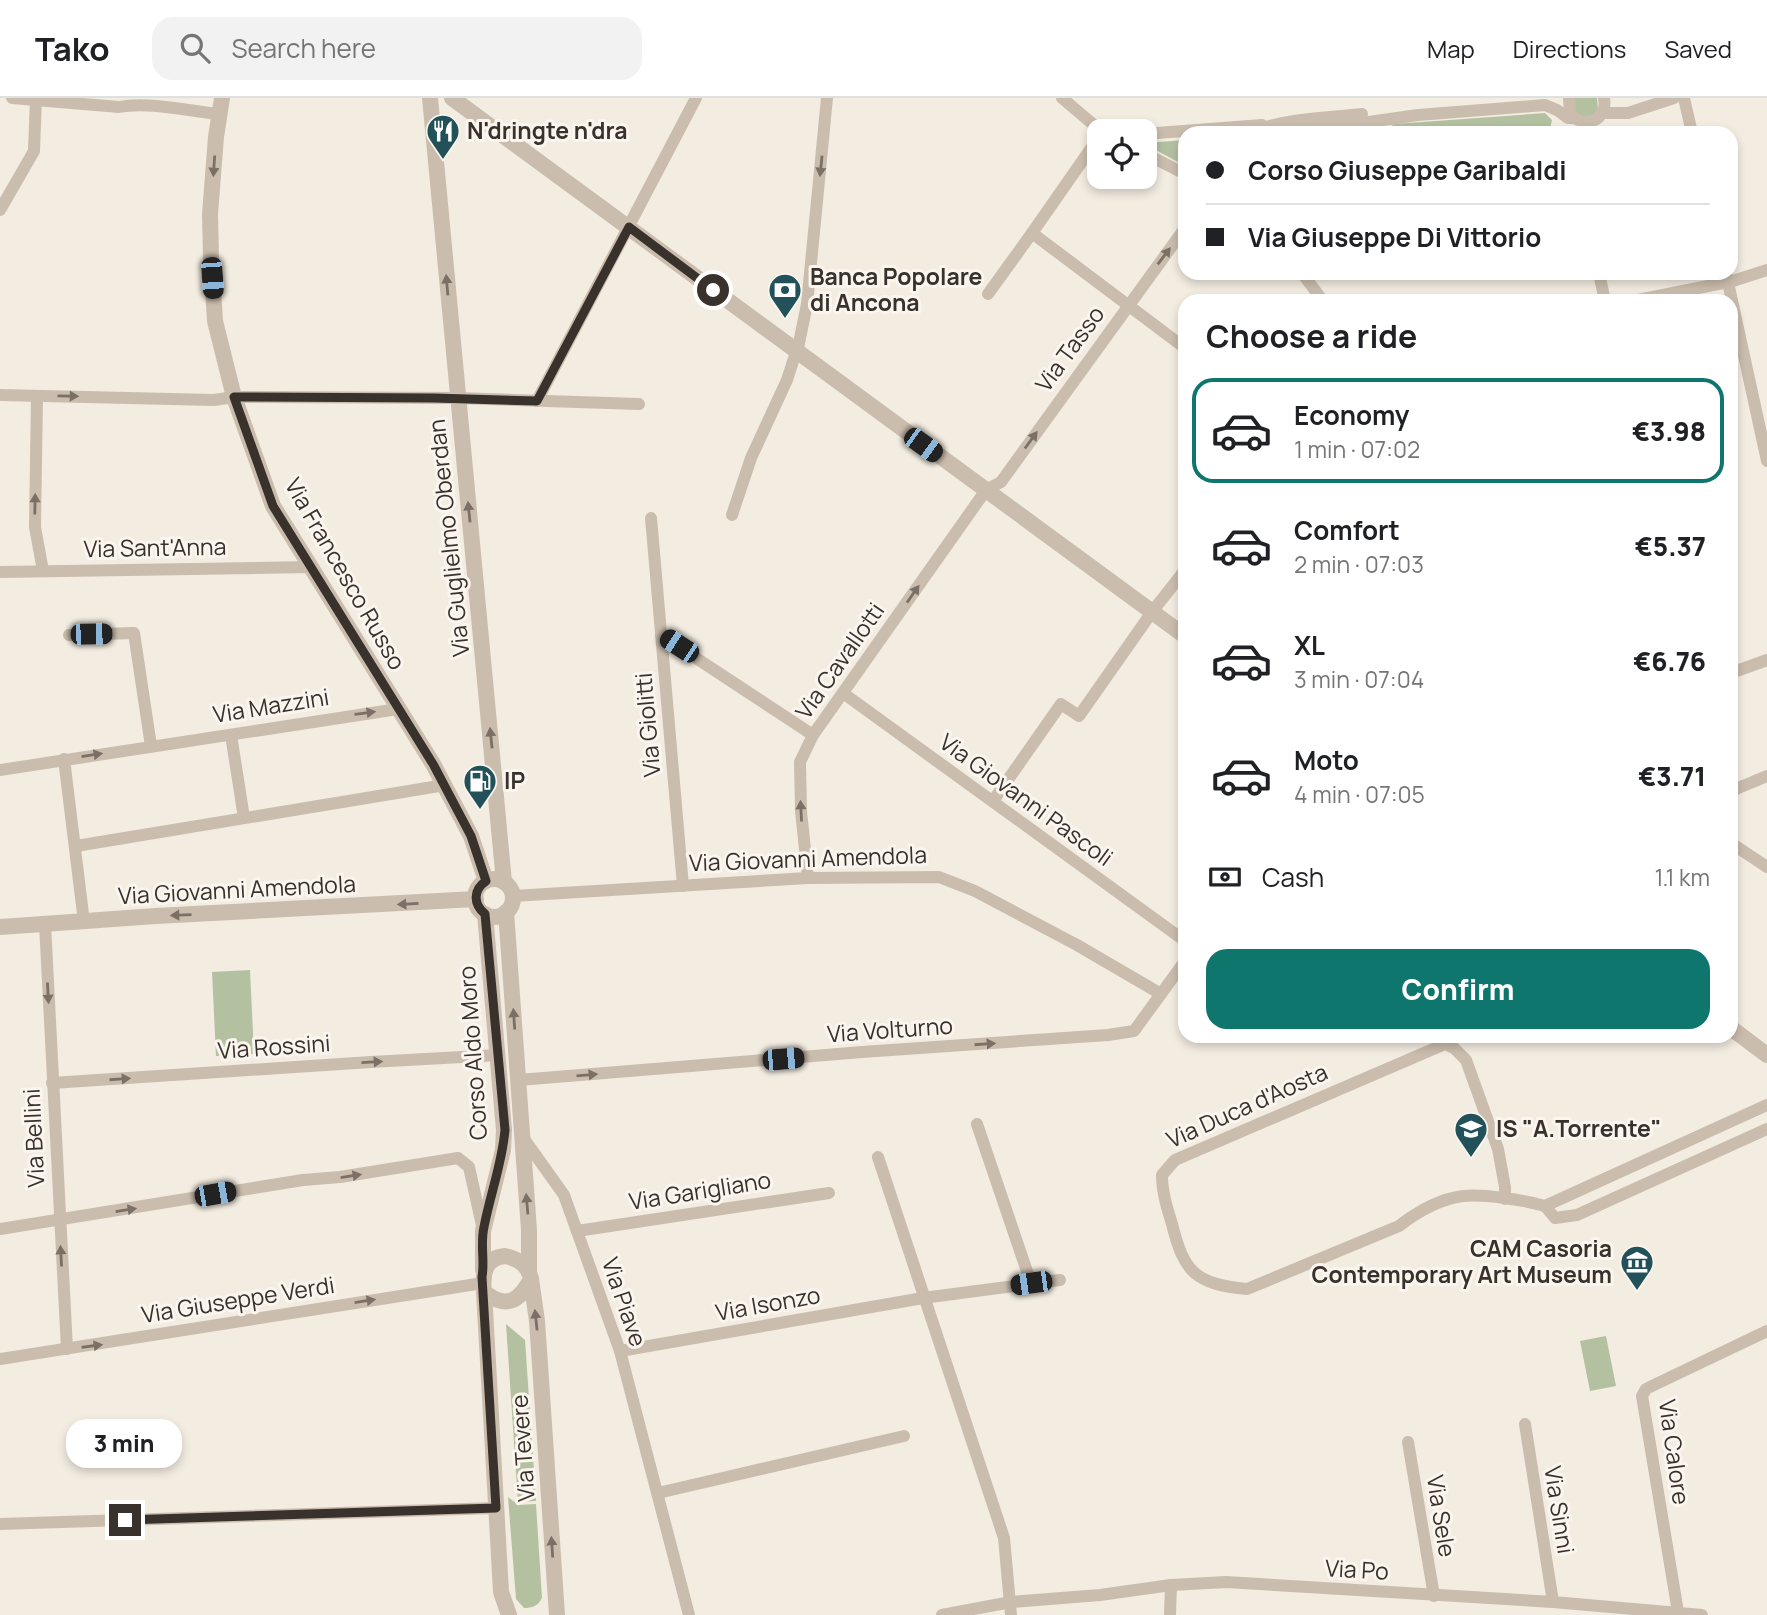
<!DOCTYPE html>
<meta charset="utf-8">
<style>
:root{--surface:#fff;--page:#f2f2f2;--text:#202124;--muted:#757577;--line:#e0e0e0;--accent:#0f766e}
body{margin:0;font-family:Manrope,sans-serif;background:var(--page);color:var(--text);height:100vh;display:flex;flex-direction:column;font-size:26px;white-space:nowrap}
*{box-sizing:border-box;margin:0}
p{font-size:23px;color:var(--muted)}
.icon{flex:none;width:38px;height:38px;fill:none;stroke:currentColor;stroke-width:2;stroke-linecap:round;stroke-linejoin:round}
.map{position:relative;flex:1;overflow:hidden}
.sheet{position:absolute;left:1178px;top:196px;width:560px;height:749px;display:flex;flex-direction:column;background:var(--surface);border-radius:21px;box-shadow:0 4px 10px #0003}
.sheet>*{flex:none}
.hud{position:absolute;left:1178px;top:28px;width:560px;height:154px;border-radius:21px;box-shadow:0 4px 10px #0003;display:grid;align-content:center;height:154px;padding:0 28px;background:var(--surface)}
.tools{position:absolute;left:1087px;top:21px;display:grid;gap:14px}
.tools a{display:grid;place-items:center;width:70px;height:70px;border-radius:14px;background:var(--surface);box-shadow:0 4px 10px #0003;font-size:35px}
.end{position:absolute;width:32px;height:32px;margin:-16px;border:9px solid #39312b;background:#fff;box-shadow:0 0 0 4px #fff}
.from{border-radius:50%}
.bubble{position:absolute;height:49px;border-radius:21px;background:var(--surface);box-shadow:0 4px 10px #0003;font-size:23px;font-weight:800;line-height:49px;text-align:center}
.car{position:absolute;width:21px;height:42px;margin:-21px -10px;border-radius:9px;box-shadow:0 0 5px 2px #0007;background:linear-gradient(#222 24%,#8ab4d8 0 40%,#222 0 76%,#8ab4d8 0 86%,#222 0)}
.hud b{display:flex;align-items:center;gap:24px;height:66px;font-size:26px}
.hud b+b{border-top:2px solid var(--line)}
.hud i{width:18px;height:18px;background:var(--text)}
ul{padding:0;list-style:none}
li{display:flex;align-items:center;gap:21px;height:105px;margin:0 14px 10px;padding:0 14px;border:4px solid transparent;border-radius:21px}
li div{flex:1}
li b{display:block;font-size:26px}
li em{font-style:normal;font-weight:800}
li.current{border-color:var(--accent)}
li>.icon{width:63px;height:63px;stroke-width:1.5}
h2{padding:0 28px;font-size:32px;line-height:84px}
.pay{display:flex;align-items:center;gap:18px;height:77px;padding:0 28px;font-size:26px}
.pay p{margin-inline-start:auto}
.primary-button{display:flex;gap:14px;margin-top:auto;padding:14px 28px}
.primary-button a{flex:1;height:80px;border-radius:21px;background:var(--accent);color:#fff;font-size:28px;font-weight:800;line-height:80px;text-align:center}
header{display:flex;align-items:center;gap:42px;box-sizing:border-box;height:98px;padding:0 35px;background:var(--surface);border-bottom:2px solid var(--line)}
header strong{font-size:33px}
nav{display:flex;gap:38px;margin-inline-start:auto;font-size:24px}
.search{width:490px;height:63px;background:var(--page);display:flex;align-items:center;gap:18px;box-sizing:border-box;padding:0 24px;border-radius:21px;color:var(--muted);font-size:26px}
.map>svg:first-child{display:block}
.green{fill:#b4c1a1}
.lines{fill:none;stroke-linecap:round;stroke-linejoin:round}
.minor{stroke:#cbbdad;stroke-width:12}
.tertiary{stroke:#cbbdad;stroke-width:16}
.oneway{fill:#7b7066}
.route{stroke:#39312b;stroke-width:9}
.labels{text-anchor:middle;stroke-width:6;stroke-linejoin:round;paint-order:stroke}
.poi-label{font-size:23px;font-weight:bold;fill:#39312b;stroke:#faf5ee;text-anchor:start}
.street-label{font-size:23px;fill:#39312b;stroke:#faf5ee}
</style>
<header>
<strong>Tako</strong>
<div class="search"><svg class="icon" aria-label="search" viewBox="0 0 24 24"><circle cx="10" cy="10" r="6"/><path d="M15 15l6 6"/></svg>Search here</div>
<nav><a>Map</a><a>Directions</a><a>Saved</a></nav>
</header>
<div class="map">
<svg width="1767" height="1517" viewBox="0 0 1767 1517">
<rect width="100%" height="100%" fill="#f3ece1"/>
<g class="green">
<path d="M1575,0H1597L1598,12L1592,18H1580L1574,12Z"/>
<path d="M1545,15L1552,22L1549,35H1382L1394,26Z"/>
<path d="M1185,42V68L1145,46V45Z"/>
<path d="M250,872L254,956L216,958L212,874Z"/>
<path d="M506,1226L525,1242L536,1403L518,1404Z"/>
<path d="M1606,1238L1616,1288L1590,1293L1580,1243Z"/>
<path d="M508,1399L518,1407L536,1406L542,1500C538,1508 532,1510 524,1510L516,1501Z"/>
</g>
<g class="lines">
<g class="minor">
<path d="M12,0L119,9C147,3 189,13 219,16"/>
<path d="M1062,0L1101,33"/>
<path d="M1569,0L1570,16C1585,32 1608,22 1604,0"/>
<path d="M1684,0L1692,35"/>
<path d="M1603,15H1628L1674,0"/>
<path d="M1251,35C1281,20 1329,20 1362,16"/>
<path d="M1292,35L1418,17L1545,7L1557,12L1568,20H1574"/>
<path d="M1144,36L1262,27"/>
<path d="M1099,39L1032,135L1185,250"/>
<path d="M1144,55L1185,76"/>
<path d="M0,112L34,53L36,0"/>
<path d="M1302,175L1323,203"/>
<path d="M1599,175L1605,203"/>
<path d="M1726,175L1767,363"/>
<path d="M988,196L1032,135"/>
<path d="M1633,203L1733,183L1767,172"/>
<path d="M797,255L807,206L827,0"/>
<path d="M0,297L214,302L234,299L457,300L639,306"/>
<path d="M37,298L35,429L43,473"/>
<path d="M537,303L696,0"/>
<path d="M732,417L751,360L787,282L796,254"/>
<path d="M651,420L683,788"/>
<path d="M0,474L311,469"/>
<path d="M69,537L134,535L151,648"/>
<path d="M661,537L813,637"/>
<path d="M1731,575L1767,562"/>
<path d="M843,595L1185,843"/>
<path d="M231,637L244,720"/>
<path d="M64,661L84,824"/>
<path d="M0,672L398,611"/>
<path d="M1731,693L1767,678"/>
<path d="M993,703L1061,606L1079,618L1152,514L1185,472"/>
<path d="M1731,745L1767,769"/>
<path d="M76,748L445,687"/>
<path d="M808,780L801,713L800,664L813,637L986,392L1001,384L1185,130"/>
<path d="M513,798L808,780L939,779L975,793L1077,847L1161,896"/>
<path d="M45,826L67,1251"/>
<path d="M519,982L862,954L1108,937L1134,933L1185,863"/>
<path d="M52,985L371,964L498,957"/>
<path d="M977,1026L1031,1185"/>
<path d="M522,1038L564,1097L620,1253L689,1517"/>
<path d="M878,1059L1004,1440L1011,1517"/>
<path d="M1505,1101V1089L1498,1051L1466,962L1454,950L1445,946L1175,1062L1162,1077C1162,1094 1167,1110 1172,1126C1184,1175 1196,1186 1247,1191L1399,1128C1417,1114 1440,1101 1463,1098C1485,1096 1524,1102 1545,1108L1767,1007"/>
<path d="M1545,1108L1555,1120L1577,1117L1767,1031"/>
<path d="M0,1131L303,1082L340,1079L458,1060L469,1069L483,1132"/>
<path d="M577,1133L829,1095"/>
<path d="M620,1253L923,1200L1060,1182"/>
<path d="M0,1261L483,1185"/>
<path d="M1525,1326L1553,1504"/>
<path d="M1408,1344L1434,1498"/>
<path d="M658,1395L904,1338"/>
<path d="M0,1426L496,1410"/>
<path d="M1678,1514L1642,1298L1646,1291L1654,1287L1767,1233"/>
<path d="M942,1517L1011,1504L1100,1497L1171,1487L1226,1484L1553,1504L1702,1517"/>
<path d="M1170,1517L1171,1487"/>
</g>
<g class="tertiary">
<path d="M222,0L216,39L210,116L211,159L215,223L234,299L273,408L433,666L471,738L486,783"/>
<path d="M430,0L504,784"/>
<path d="M452,0L1185,538"/>
<circle cx="494" cy="800" r="19"/>
<path d="M506,814L529,1132V1173"/>
<path d="M0,829L156,818L476,801"/>
<path d="M1731,930L1767,957"/>
<path d="M505,1158C519,1161 528,1167 531,1181C519,1204 506,1211 484,1194C482,1177 484,1160 505,1158Z"/>
<path d="M483,1172V1133L503,1052L504,1032L485,816"/>
<path d="M531,1181L537,1223L557,1517"/>
<path d="M484,1194L501,1494L509,1517"/>
</g>
</g>
<defs><path id="oneway-solid" d="M-6-.8H1V-3.2L6.5 0L1 3.2V.8H-6Z" transform="scale(1.75)"/></defs>
<g class="oneway">
<use href="#oneway-solid" transform="translate(214 68) rotate(94)"/>
<use href="#oneway-solid" transform="translate(821 68) rotate(96)"/>
<use href="#oneway-solid" transform="translate(1164 158) rotate(-53)"/>
<use href="#oneway-solid" transform="translate(447 187) rotate(-95)"/>
<use href="#oneway-solid" transform="translate(68 298) rotate(1)"/>
<use href="#oneway-solid" transform="translate(1031 342) rotate(-54)"/>
<use href="#oneway-solid" transform="translate(35 406) rotate(-89)"/>
<use href="#oneway-solid" transform="translate(469 414) rotate(-96)"/>
<use href="#oneway-solid" transform="translate(913 496) rotate(-55)"/>
<use href="#oneway-solid" transform="translate(365 615) rotate(-7)"/>
<use href="#oneway-solid" transform="translate(491 640) rotate(-96)"/>
<use href="#oneway-solid" transform="translate(92 657) rotate(-9)"/>
<use href="#oneway-solid" transform="translate(801 713) rotate(-93)"/>
<use href="#oneway-solid" transform="translate(408 806) rotate(177)"/>
<use href="#oneway-solid" transform="translate(181 817) rotate(178)"/>
<use href="#oneway-solid" transform="translate(48 895) rotate(87)"/>
<use href="#oneway-solid" transform="translate(514 921) rotate(-94)"/>
<use href="#oneway-solid" transform="translate(985 946) rotate(-4)"/>
<use href="#oneway-solid" transform="translate(372 964) rotate(-3)"/>
<use href="#oneway-solid" transform="translate(587 977) rotate(-5)"/>
<use href="#oneway-solid" transform="translate(120 981) rotate(-4)"/>
<use href="#oneway-solid" transform="translate(351 1078) rotate(-9)"/>
<use href="#oneway-solid" transform="translate(527 1106) rotate(-95)"/>
<use href="#oneway-solid" transform="translate(126 1112) rotate(-9)"/>
<use href="#oneway-solid" transform="translate(61 1158) rotate(-93)"/>
<use href="#oneway-solid" transform="translate(365 1203) rotate(-9)"/>
<use href="#oneway-solid" transform="translate(536 1222) rotate(-96)"/>
<use href="#oneway-solid" transform="translate(92 1248) rotate(-8)"/>
<use href="#oneway-solid" transform="translate(552 1449) rotate(-94)"/>
</g>
<g class="lines">
<path class="route" d="M125,1422L496,1410L482,1179C485,1163 480,1146 484,1129C490,1097 502,1066 505,1032L485,816C473,806 473,792 486,783L471,738L433,666L273,408L234,299L434,300L537,303L629,129L713,192"/>
</g>
<defs>
<symbol id="restaurant-pin" viewBox="-11 -11 22 30"><path d="M0 17L-7.5 6A9.5 9.5 0 1 1 7.5 6Z" fill="#22515a" stroke="#faf5ee"/><path d="M-5-6h1v4h1v-4h1v4h1v-4h1v5L-1.5 .5V6h-2V.5L-5-1ZM5-6V6H3V1.5H1.5Q1.5-4 5-6Z" fill="#fff"/></symbol>
<symbol id="bank-pin" viewBox="-11 -11 22 30"><path d="M0 17L-7.5 6A9.5 9.5 0 1 1 7.5 6Z" fill="#22515a" stroke="#faf5ee"/><path d="M-6-4H6V4H-6ZM0-2.3a2.3 2.3 0 1 0 0 4.6a2.3 2.3 0 1 0 0-4.6Z" fill="#fff"/></symbol>
<symbol id="fuel-pin" viewBox="-11 -11 22 30"><path d="M0 17L-7.5 6A9.5 9.5 0 1 1 7.5 6Z" fill="#22515a" stroke="#faf5ee"/><path d="M-5.5-6h7V0h2V4h1.3V-2.5L3-4.5l.8-.8L6-3V5H2.5V1h-1V6h-7ZM-4.2-4.7v3.2H.2V-4.7Z" fill="#fff"/></symbol>
<symbol id="school-pin" viewBox="-11 -11 22 30"><path d="M0 17L-7.5 6A9.5 9.5 0 1 1 7.5 6Z" fill="#22515a" stroke="#faf5ee"/><path d="M0-5L7-2L0 1L-7-2ZM-4 1L0 2.5L4 1V4Q0 6-4 4Z" fill="#fff"/></symbol>
<symbol id="museum-pin" viewBox="-11 -11 22 30"><path d="M0 17L-7.5 6A9.5 9.5 0 1 1 7.5 6Z" fill="#22515a" stroke="#faf5ee"/><path d="M0-6L6-3V-2H-6V-3ZM-5-1h2V3h-2ZM-1-1h2V3h-2ZM3-1h2V3H3ZM-6 4H6V6H-6Z" fill="#fff"/></symbol>
</defs>
<g fill-rule="evenodd">
<use href="#restaurant-pin" x="424" y="14" width="38" height="52"/>
<use href="#bank-pin" x="766" y="173" width="38" height="52"/>
<use href="#fuel-pin" x="461" y="664" width="38" height="52"/>
<use href="#school-pin" x="1452" y="1012" width="38" height="52"/>
<use href="#museum-pin" x="1618" y="1145" width="38" height="52"/>
</g>
<g class="labels">
<g class="poi-label">
<text x="467" y="41">N'dringte n'dra</text>
<text x="810" y="187">Banca Popolare<tspan x="810" dy="26">di Ancona</tspan></text>
<text x="504" y="691">IP</text>
<text x="1496" y="1039">IS "A.Torrente"</text>
<text x="1612" y="1159" text-anchor="end">CAM Casoria<tspan x="1612" dy="26">Contemporary Art Museum</tspan></text>
</g>
<g class="street-label">
<text transform="translate(1070 251) rotate(-54)" y="8">Via Tasso</text>
<text transform="translate(449 440) rotate(-96)" y="8">Via Guglielmo Oberdan</text>
<text transform="translate(155 450) rotate(-1)" y="8">Via Sant'Anna</text>
<text transform="translate(345 476) rotate(60)" y="8">Via Francesco Russo</text>
<text transform="translate(840 563) rotate(-55)" y="8">Via Cavallotti</text>
<text transform="translate(271 608) rotate(-9)" y="8">Via Mazzini</text>
<text transform="translate(648 627) rotate(-95)" y="8">Via Giolitti</text>
<text transform="translate(1026 702) rotate(36)" y="8">Via Giovanni Pascoli</text>
<text transform="translate(808 761) rotate(-2)" y="8">Via Giovanni Amendola</text>
<text transform="translate(237 792) rotate(-3)" y="8">Via Giovanni Amendola</text>
<text transform="translate(890 932) rotate(-4)" y="8">Via Volturno</text>
<text transform="translate(274 949) rotate(-4)" y="8">Via Rossini</text>
<text transform="translate(473 955) rotate(-94)" y="8">Corso Aldo Moro</text>
<text transform="translate(1247 1008) rotate(-24)" y="8">Via Duca d'Aosta</text>
<text transform="translate(34 1040) rotate(-93)" y="8">Via Bellini</text>
<text transform="translate(700 1093) rotate(-9)" y="8">Via Garigliano</text>
<text transform="translate(238 1202) rotate(-9)" y="8">Via Giuseppe Verdi</text>
<text transform="translate(624 1204) rotate(71)" y="8">Via Piave</text>
<text transform="translate(768 1206) rotate(-10)" y="8">Via Isonzo</text>
<text transform="translate(523 1350) rotate(-94)" y="8">Via Tevere</text>
<text transform="translate(1674 1354) rotate(82)" y="8">Via Calore</text>
<text transform="translate(1559 1412) rotate(81)" y="8">Via Sinni</text>
<text transform="translate(1441 1418) rotate(81)" y="8">Via Sele</text>
<text transform="translate(1357 1472) rotate(3)" y="8">Via Po</text>
</g>
</g>
</svg>
<div class="tools">
<a><svg class="icon" aria-label="locate" viewBox="0 0 24 24"><circle cx="12" cy="12" r="6"/><path d="M12 2v4M12 18v4M2 12h4M18 12h4"/></svg></a>
</div>
<i class="end from" style="left:713px;top:192px"></i>
<i class="end" style="left:125px;top:1422px"></i>
<div class="bubble" style="left:66px;top:1321px;width:116px">3 min</div>
<i class="car" style="left:212px;top:180px;rotate:176deg"></i>
<i class="car" style="left:923px;top:347px;rotate:126deg"></i>
<i class="car" style="left:91px;top:536px;rotate:89deg"></i>
<i class="car" style="left:679px;top:548px;rotate:303deg"></i>
<i class="car" style="left:783px;top:961px;rotate:85deg"></i>
<i class="car" style="left:215px;top:1096px;rotate:80deg"></i>
<i class="car" style="left:1031px;top:1185px;rotate:262deg"></i>
<div class="hud">
<b><i class="from"></i>Corso Giuseppe Garibaldi</b>
<b><i></i>Via Giuseppe Di Vittorio</b>
</div>
<section class="sheet">
<h2>Choose a ride</h2>
<ul>
<li class="current"><svg class="icon" aria-label="car" viewBox="0 0 24 24"><path d="M5 17H2v-5l4-1 3-4h7l3 4 3 1v5h-3M9 17h6M6 11h13"/><circle cx="7" cy="17" r="2"/><circle cx="17" cy="17" r="2"/></svg><div><b>Economy</b><p>1 min · 07:02</p></div><em>€3.98</em></li>
<li><svg class="icon" aria-label="car" viewBox="0 0 24 24"><path d="M5 17H2v-5l4-1 3-4h7l3 4 3 1v5h-3M9 17h6M6 11h13"/><circle cx="7" cy="17" r="2"/><circle cx="17" cy="17" r="2"/></svg><div><b>Comfort</b><p>2 min · 07:03</p></div><em>€5.37</em></li>
<li><svg class="icon" aria-label="car" viewBox="0 0 24 24"><path d="M5 17H2v-5l4-1 3-4h7l3 4 3 1v5h-3M9 17h6M6 11h13"/><circle cx="7" cy="17" r="2"/><circle cx="17" cy="17" r="2"/></svg><div><b>XL</b><p>3 min · 07:04</p></div><em>€6.76</em></li>
<li><svg class="icon" aria-label="car" viewBox="0 0 24 24"><path d="M5 17H2v-5l4-1 3-4h7l3 4 3 1v5h-3M9 17h6M6 11h13"/><circle cx="7" cy="17" r="2"/><circle cx="17" cy="17" r="2"/></svg><div><b>Moto</b><p>4 min · 07:05</p></div><em>€3.71</em></li>
</ul>
<div class="pay"><svg class="icon" aria-label="cash" viewBox="0 0 24 24"><path d="M3 7h18v10H3z"/><circle cx="12" cy="12" r="2"/></svg>Cash<p>1.1 km</p></div>
<div class="primary-button"><a>Confirm</a></div>
</section>
</div>
